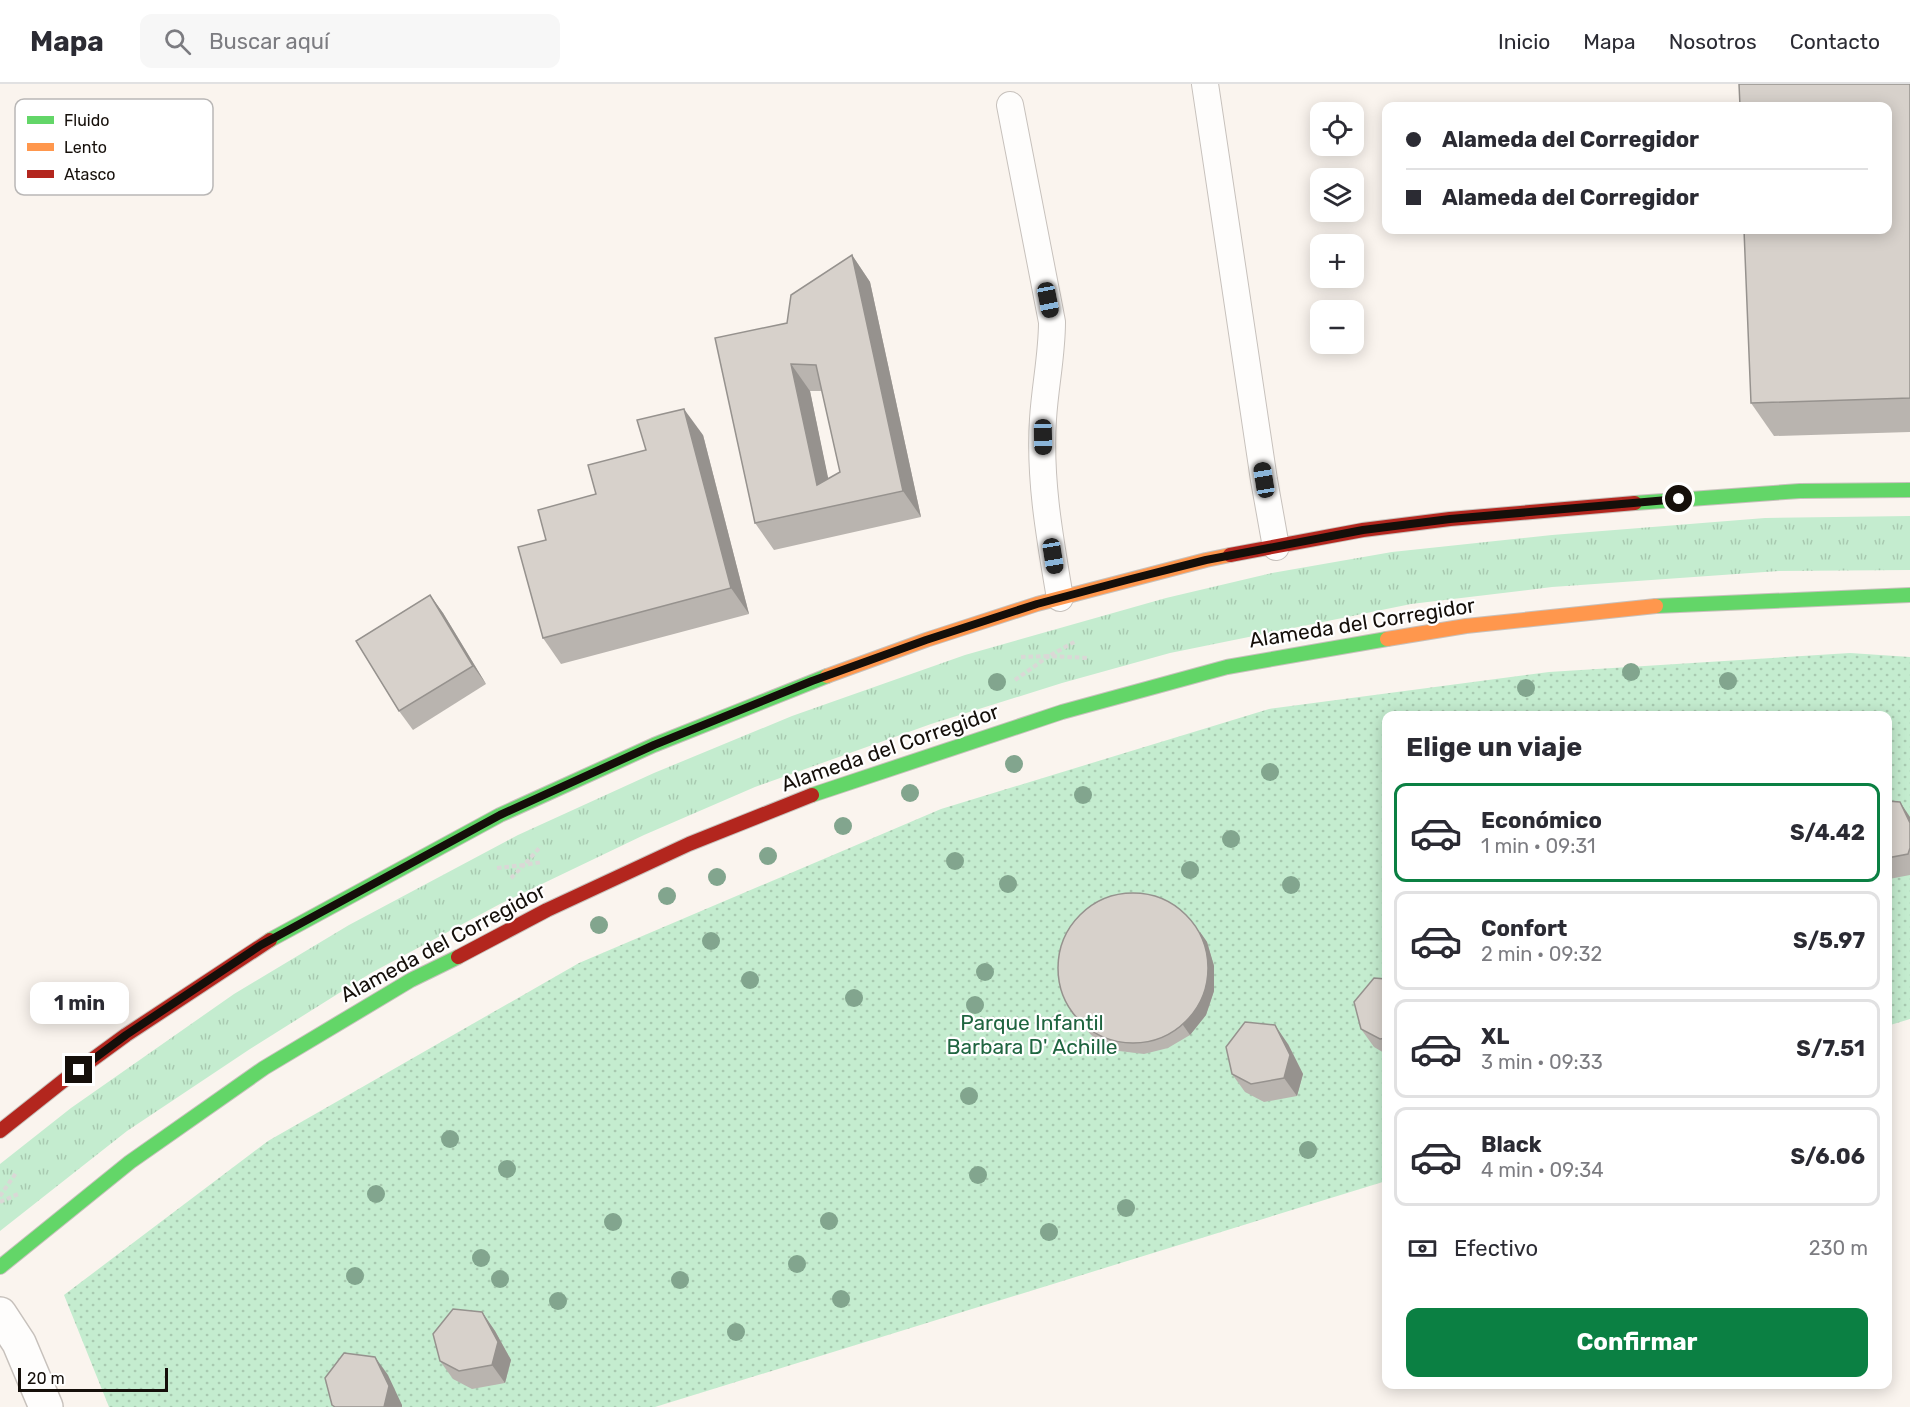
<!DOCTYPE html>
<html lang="es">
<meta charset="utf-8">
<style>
:root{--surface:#fff;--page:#f7f7f7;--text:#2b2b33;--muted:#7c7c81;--line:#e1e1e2;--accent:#0b8043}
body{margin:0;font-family:Rubik,sans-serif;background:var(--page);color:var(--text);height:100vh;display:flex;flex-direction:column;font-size:22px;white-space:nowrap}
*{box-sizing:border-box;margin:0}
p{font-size:20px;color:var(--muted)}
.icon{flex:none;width:33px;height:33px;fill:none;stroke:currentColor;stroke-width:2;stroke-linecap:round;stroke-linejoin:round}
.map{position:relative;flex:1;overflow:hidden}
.side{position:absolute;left:1382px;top:627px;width:510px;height:678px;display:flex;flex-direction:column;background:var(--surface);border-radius:12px;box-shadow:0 3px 15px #0003}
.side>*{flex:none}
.top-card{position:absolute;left:1382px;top:18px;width:510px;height:132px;border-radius:12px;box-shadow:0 3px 15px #0003;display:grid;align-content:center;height:132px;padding:0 24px;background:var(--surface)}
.controls{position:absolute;left:1310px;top:18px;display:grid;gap:12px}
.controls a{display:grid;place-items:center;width:54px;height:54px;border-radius:12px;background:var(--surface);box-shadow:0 3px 15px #0003;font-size:30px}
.scale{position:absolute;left:18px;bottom:15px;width:150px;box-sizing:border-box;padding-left:6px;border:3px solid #150f0a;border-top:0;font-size:16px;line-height:21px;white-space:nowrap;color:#150f0a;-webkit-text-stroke:4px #fff;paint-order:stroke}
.end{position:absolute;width:27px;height:27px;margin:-14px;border:8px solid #150f0a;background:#fff;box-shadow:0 0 0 3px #fff}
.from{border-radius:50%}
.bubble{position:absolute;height:42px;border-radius:12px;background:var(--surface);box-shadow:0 3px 15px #0003;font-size:20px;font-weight:700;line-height:42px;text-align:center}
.car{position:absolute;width:18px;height:36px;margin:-18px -9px;border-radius:8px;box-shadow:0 0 4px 2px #0007;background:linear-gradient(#222 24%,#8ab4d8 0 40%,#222 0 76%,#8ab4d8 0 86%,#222 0)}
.top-card b{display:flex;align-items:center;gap:21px;height:57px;font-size:22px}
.top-card b+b{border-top:2px solid var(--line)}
.top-card i{width:15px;height:15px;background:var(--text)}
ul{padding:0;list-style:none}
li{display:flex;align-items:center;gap:18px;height:99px;margin:0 12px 9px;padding:0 12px;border:3px solid var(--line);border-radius:12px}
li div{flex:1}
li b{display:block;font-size:22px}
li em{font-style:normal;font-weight:700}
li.selected{border-color:var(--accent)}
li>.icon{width:54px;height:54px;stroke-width:1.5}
h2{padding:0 24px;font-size:27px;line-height:72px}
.pay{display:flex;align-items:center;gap:15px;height:66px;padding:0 24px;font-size:22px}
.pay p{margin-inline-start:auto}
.cta{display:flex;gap:12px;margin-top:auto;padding:12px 24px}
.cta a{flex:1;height:69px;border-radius:12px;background:var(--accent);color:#fff;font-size:24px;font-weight:700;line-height:69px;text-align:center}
header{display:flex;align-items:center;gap:36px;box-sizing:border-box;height:84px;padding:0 30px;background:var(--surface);border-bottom:2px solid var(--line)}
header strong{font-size:28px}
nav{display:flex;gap:33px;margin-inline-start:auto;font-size:21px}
.search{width:420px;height:54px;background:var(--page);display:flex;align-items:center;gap:15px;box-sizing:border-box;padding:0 21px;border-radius:12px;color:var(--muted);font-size:22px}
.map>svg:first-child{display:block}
.grass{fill:url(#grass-tufts)}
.park{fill:url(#park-dots)}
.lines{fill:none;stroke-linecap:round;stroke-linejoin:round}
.lane-casing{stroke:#c7c1bc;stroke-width:28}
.street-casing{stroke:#c7c1bc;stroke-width:36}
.fast-casing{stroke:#c7c1bc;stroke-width:16}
.slow-casing{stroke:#c7c1bc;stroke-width:16}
.jam-casing{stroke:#c7c1bc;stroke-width:16}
.path{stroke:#dad8d6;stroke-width:4;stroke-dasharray:4.5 3;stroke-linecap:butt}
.lane{stroke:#fefdfc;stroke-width:26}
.street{stroke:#fefdfc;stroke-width:33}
.fast{stroke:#63d668;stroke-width:14}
.slow{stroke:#ff974d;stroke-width:14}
.jam{stroke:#b3261e;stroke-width:14}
.tree{fill:#82a58e}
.wall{fill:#b9b4af;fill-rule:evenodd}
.shaded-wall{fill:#96928e}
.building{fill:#d7d1cb;stroke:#96928e;stroke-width:1.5;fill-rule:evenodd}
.route{stroke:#150f0a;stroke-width:8}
.labels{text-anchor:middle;stroke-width:4.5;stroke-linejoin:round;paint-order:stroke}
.street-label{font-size:21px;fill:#150f0a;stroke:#fff}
.park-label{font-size:21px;fill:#1f6540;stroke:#fff}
.key{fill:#fff;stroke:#b9b7b6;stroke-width:1.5}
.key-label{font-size:16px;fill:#150f0a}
</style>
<header>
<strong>Mapa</strong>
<div class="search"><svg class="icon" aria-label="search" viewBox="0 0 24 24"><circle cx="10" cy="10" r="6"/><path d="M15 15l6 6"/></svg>Buscar aquí</div>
<nav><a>Inicio</a><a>Mapa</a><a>Nosotros</a><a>Contacto</a></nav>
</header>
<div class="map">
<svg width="1910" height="1323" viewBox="0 0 1910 1323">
<defs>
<pattern id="grass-tufts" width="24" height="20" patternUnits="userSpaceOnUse" patternTransform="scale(1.5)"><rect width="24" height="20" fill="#c4eccf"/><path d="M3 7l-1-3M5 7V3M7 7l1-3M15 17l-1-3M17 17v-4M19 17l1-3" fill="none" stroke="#a8c9b0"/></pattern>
<pattern id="park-dots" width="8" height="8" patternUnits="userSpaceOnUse" patternTransform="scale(1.5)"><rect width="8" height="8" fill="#c4eccf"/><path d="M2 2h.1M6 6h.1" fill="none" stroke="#a8c9b0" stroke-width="1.8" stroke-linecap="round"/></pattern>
</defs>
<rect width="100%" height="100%" fill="#faf4ee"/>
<path class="grass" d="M1910,432V486L1779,487L1552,503L1411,520L1170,569L1062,599L931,640L755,703L644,751L500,820L371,889L250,965L127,1047L0,1147V1080L71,1024L234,910L349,841L518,751L654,689L792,632L965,571L1166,514L1272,489L1392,468L1552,451L1765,434Z"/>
<path class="park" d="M1850,569L1910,573V935L1887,942V632H1386V1097L655,1323H109L64,1211L268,1057L579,879L941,725L1269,625L1549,588Z"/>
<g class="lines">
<defs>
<g id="lane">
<path d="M1205,0L1264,396L1276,463"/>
<path d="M1010,21L1052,238C1052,271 1045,302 1043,335C1039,395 1050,455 1060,514"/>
</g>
<path id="street" d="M0,1230L19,1259L46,1323"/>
<g id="fast">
<path d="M1635,419L1800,407L1910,406"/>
<path d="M1656,522L1910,511"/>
<path d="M812,711L1062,628L1227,583L1387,555"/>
<path d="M270,856L500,731L654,661L827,592"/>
<path d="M0,1183L130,1078L264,984L411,896L458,873"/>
</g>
<g id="slow">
<path d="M1387,555L1466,542L1656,522"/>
<path d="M827,592L926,556L1037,520L1206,476L1230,471"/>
</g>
<g id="jam">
<path d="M1230,471L1363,446L1450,435L1635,419"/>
<path d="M458,873L547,826L689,760L812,711"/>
<path d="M0,1047L63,997L126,951L270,856"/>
</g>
</defs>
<use href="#lane" class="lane-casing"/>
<use href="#street" class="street-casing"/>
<use href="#fast" class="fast-casing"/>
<use href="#slow" class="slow-casing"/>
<use href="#jam" class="jam-casing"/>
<g class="path">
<path d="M1021,573L1049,572L1076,557"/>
<path d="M1015,596L1049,572L1089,574"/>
<path d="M497,784L524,781L541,762"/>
<path d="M511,794L524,781L542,778"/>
<path d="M0,1112L16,1089"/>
<path d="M0,1118L18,1110"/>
</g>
<use href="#lane" class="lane"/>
<use href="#street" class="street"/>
<use href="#fast" class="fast"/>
<use href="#slow" class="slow"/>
<use href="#jam" class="jam"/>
</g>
<g class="tree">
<circle cx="1631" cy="588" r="9"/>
<circle cx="1728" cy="597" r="9"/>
<circle cx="997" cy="598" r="9"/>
<circle cx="1526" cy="604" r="9"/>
<circle cx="1014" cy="680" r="9"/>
<circle cx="1270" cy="688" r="9"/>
<circle cx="910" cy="709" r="9"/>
<circle cx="1083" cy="711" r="9"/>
<circle cx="843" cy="742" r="9"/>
<circle cx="1231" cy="755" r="9"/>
<circle cx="768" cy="772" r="9"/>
<circle cx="955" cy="777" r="9"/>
<circle cx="1190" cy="786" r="9"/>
<circle cx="717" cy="793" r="9"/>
<circle cx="1008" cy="800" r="9"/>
<circle cx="1291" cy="801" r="9"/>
<circle cx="667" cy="812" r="9"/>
<circle cx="599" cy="841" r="9"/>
<circle cx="711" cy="857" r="9"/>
<circle cx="985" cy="888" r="9"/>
<circle cx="750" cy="896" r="9"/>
<circle cx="854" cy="914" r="9"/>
<circle cx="975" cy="921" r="9"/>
<circle cx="969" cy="1012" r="9"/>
<circle cx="450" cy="1055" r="9"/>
<circle cx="1308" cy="1066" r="9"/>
<circle cx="507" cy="1085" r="9"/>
<circle cx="978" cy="1091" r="9"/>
<circle cx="376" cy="1110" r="9"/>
<circle cx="1126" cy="1124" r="9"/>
<circle cx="829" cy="1137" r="9"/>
<circle cx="613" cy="1138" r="9"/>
<circle cx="1049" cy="1148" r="9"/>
<circle cx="481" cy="1174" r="9"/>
<circle cx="797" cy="1180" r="9"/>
<circle cx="355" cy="1192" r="9"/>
<circle cx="500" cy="1195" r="9"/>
<circle cx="680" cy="1196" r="9"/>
<circle cx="841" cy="1215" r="9"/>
<circle cx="558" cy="1217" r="9"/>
<circle cx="736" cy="1248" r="9"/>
</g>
<g class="wall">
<path d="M1910,0V348L1774,352L1751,319Z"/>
<path d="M852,171L870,198L921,433L774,466L755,439L787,239ZM810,307H822L840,388L828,395Z"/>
<path d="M703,351L749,530L561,580L543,554L546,456L596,410Z"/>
<path d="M430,511L443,529L486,600L413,646L399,627Z"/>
<path d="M1887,717L1910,733V791L1889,795L1887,794Z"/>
<path d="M1200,848L1207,858L1214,882V907L1206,931L1190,951L1168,964L1144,970L1119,967L1096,956L1079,938L1072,929Z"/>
<path d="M1386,895V970L1374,963L1361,945Z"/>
<path d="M1288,960L1303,990L1297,1012L1264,1018L1245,1008L1232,990Z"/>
<path d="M482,1228L495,1247L511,1276L505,1299L472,1305L453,1295L440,1277Z"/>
</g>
<g class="shaded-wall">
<path d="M852,171L870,198L921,433L903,407Z"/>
<path d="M791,280L810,307L834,422L817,401Z"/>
<path d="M684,325L703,351L749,530L731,504Z"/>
<path d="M430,511L443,529L486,600L473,582Z"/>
<path d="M1900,718L1910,733V739Z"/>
<path d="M1200,848L1207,858L1214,882V907L1206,931L1190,951L1183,941Z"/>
<path d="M1275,941L1288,960L1303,990L1297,1012L1284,994Z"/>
<path d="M482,1228L495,1247L511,1276L505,1299L492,1281Z"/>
<path d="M375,1273L388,1291L402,1321V1323H384Z"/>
</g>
<g class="building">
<path d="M1739,0H1910V314L1751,319L1744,146H1887V22H1740Z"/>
<path d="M852,171L903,407L755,439L715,254L787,239L791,211ZM791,280L816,281L840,388L817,401Z"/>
<path d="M684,325L731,504L543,554L518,463L546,456L538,426L596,410L588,381L646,366L637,336Z"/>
<path d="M430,511L473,582L399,627L356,557Z"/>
<path d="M1887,717L1900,718L1910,739V764L1908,770L1887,774Z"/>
<circle cx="1133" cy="884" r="75"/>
<path d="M1374,894L1386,895V954L1380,955L1361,945L1354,918Z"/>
<path d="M1245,938L1275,941L1290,971L1284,994L1251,1000L1232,990L1226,963Z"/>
<path d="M453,1225L482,1228L498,1258L492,1281L459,1287L440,1277L433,1250Z"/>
<path d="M344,1269L375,1273L389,1302L384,1323H335L332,1321L325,1294Z"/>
</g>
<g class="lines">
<path class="route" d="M79,986L126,951L261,861L500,731L654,661L812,597L926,556L1037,520L1127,496L1206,476L1363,446L1450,435L1679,415"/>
</g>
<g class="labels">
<g class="street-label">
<text transform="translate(1362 539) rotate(-9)" y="7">Alameda del Corregidor</text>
<text transform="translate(890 664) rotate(-19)" y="7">Alameda del Corregidor</text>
<text transform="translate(443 859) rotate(-28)" y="7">Alameda del Corregidor</text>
</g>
<g class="park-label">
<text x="1032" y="946">Parque Infantil<tspan x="1032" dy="24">Barbara D' Achille</tspan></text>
</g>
</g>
<rect x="15" y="15" width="198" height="96" rx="9" class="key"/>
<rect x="27" y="32" width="27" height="8" fill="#63d668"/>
<rect x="27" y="59" width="27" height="8" fill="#ff974d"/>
<rect x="27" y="86" width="27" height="8" fill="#b3261e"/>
<g class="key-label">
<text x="64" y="42">Fluido</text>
<text x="64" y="69">Lento</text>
<text x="64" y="96">Atasco</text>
</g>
</svg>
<div class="controls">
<a><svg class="icon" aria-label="locate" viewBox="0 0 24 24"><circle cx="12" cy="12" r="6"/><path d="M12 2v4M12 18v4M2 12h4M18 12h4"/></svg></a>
<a><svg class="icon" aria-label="layers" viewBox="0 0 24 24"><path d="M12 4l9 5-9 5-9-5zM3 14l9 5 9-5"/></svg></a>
<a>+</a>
<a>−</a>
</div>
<div class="scale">20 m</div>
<i class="end from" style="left:1679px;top:415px"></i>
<i class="end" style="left:79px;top:986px"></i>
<div class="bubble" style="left:30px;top:898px;width:99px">1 min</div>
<i class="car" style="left:1048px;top:216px;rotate:169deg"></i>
<i class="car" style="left:1043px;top:353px;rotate:179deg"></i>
<i class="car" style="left:1264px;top:396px;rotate:351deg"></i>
<i class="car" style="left:1053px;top:472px;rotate:171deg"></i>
<div class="top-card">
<b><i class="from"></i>Alameda del Corregidor</b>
<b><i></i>Alameda del Corregidor</b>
</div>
<section class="side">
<h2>Elige un viaje</h2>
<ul>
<li class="selected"><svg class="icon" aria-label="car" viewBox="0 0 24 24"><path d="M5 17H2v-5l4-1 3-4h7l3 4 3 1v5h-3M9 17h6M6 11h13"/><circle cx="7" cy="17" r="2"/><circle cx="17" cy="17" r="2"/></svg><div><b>Económico</b><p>1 min · 09:31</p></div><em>S/4.42</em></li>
<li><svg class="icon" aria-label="car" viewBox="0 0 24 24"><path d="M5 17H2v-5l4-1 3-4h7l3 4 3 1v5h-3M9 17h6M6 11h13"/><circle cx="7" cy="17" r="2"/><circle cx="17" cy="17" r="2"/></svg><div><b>Confort</b><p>2 min · 09:32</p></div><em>S/5.97</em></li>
<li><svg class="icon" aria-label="car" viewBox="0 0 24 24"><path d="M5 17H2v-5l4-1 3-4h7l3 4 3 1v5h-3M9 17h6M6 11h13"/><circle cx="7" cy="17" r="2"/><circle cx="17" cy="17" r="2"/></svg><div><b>XL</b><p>3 min · 09:33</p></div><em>S/7.51</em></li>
<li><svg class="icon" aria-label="car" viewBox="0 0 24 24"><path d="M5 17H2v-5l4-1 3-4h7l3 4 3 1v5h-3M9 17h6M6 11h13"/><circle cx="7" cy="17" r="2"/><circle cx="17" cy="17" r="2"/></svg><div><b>Black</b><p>4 min · 09:34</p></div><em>S/6.06</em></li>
</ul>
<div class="pay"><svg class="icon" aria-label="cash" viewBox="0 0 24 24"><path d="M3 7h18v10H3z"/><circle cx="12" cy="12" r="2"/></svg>Efectivo<p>230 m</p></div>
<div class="cta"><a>Confirmar</a></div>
</section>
</div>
